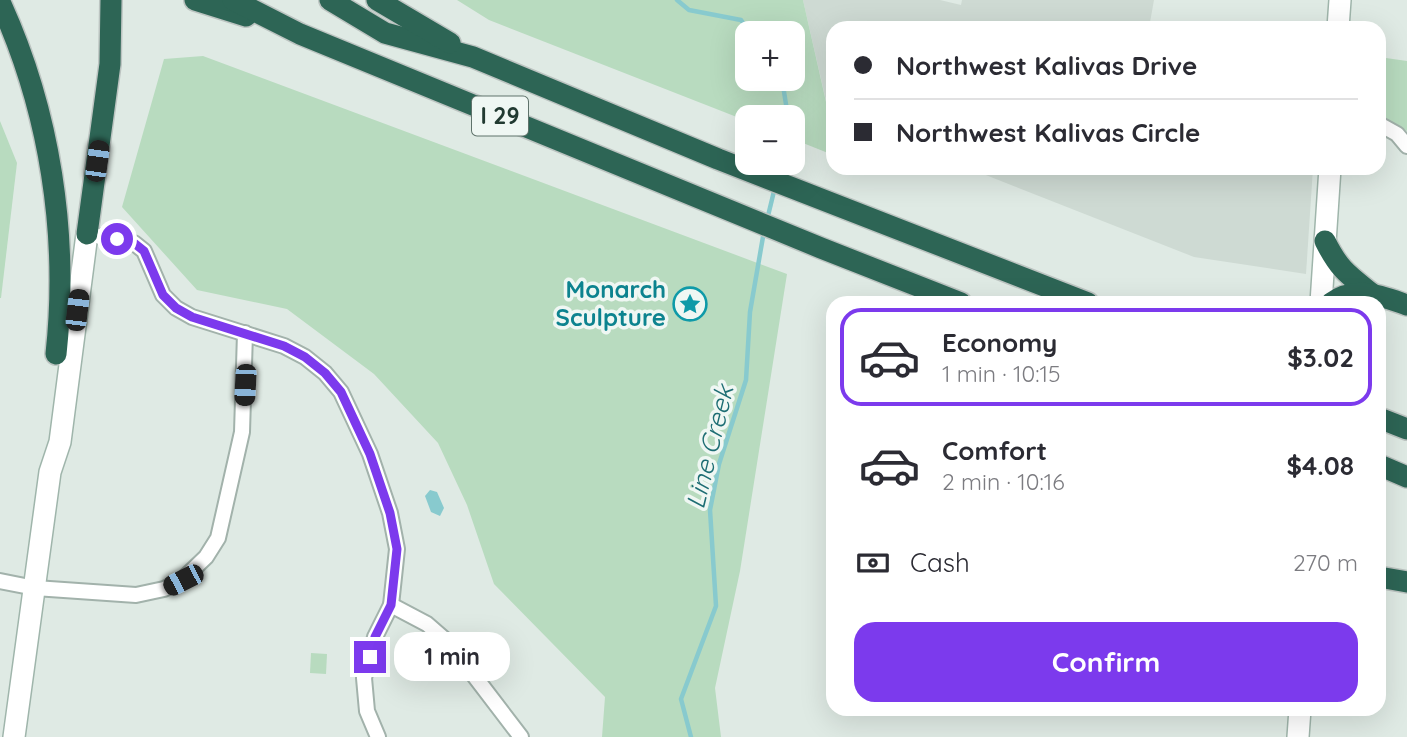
<!DOCTYPE html>
<meta charset="utf-8">
<style>
:root{--surface:#fff;--page:#f7f7f7;--text:#2b2b33;--muted:#7c7c81;--line:#e1e1e2;--accent:#7c3aed}
body{margin:0;font-family:Quicksand,sans-serif;background:var(--page);color:var(--text);height:100vh;display:flex;flex-direction:column;font-size:26px;white-space:nowrap}
*{box-sizing:border-box;margin:0}
p{font-size:23px;color:var(--muted)}
.icon{flex:none;width:38px;height:38px;fill:none;stroke:currentColor;stroke-width:2;stroke-linecap:round;stroke-linejoin:round}
.map{position:relative;flex:1;overflow:hidden}
.side{position:absolute;left:826px;top:296px;width:560px;height:420px;display:flex;flex-direction:column;background:var(--surface);border-radius:21px;box-shadow:0 7px 28px #0002}
.side>*{flex:none}
.hud{position:absolute;left:826px;top:21px;width:560px;height:154px;border-radius:21px;box-shadow:0 7px 28px #0002;display:grid;align-content:center;height:154px;padding:0 28px;background:var(--surface)}
.buttons{position:absolute;left:735px;top:21px;display:grid;gap:14px}
.buttons a{display:grid;place-items:center;width:70px;height:70px;border-radius:14px;background:var(--surface);box-shadow:0 7px 28px #0002;font-size:35px}
.end{position:absolute;width:32px;height:32px;margin:-16px;border:9px solid #7c3aed;background:#fff;box-shadow:0 0 0 4px #fff}
.from{border-radius:50%}
.bubble{position:absolute;height:49px;border-radius:21px;background:var(--surface);box-shadow:0 7px 28px #0002;font-size:23px;font-weight:700;line-height:49px;text-align:center}
.car{position:absolute;width:21px;height:42px;margin:-21px -10px;border-radius:9px;box-shadow:0 0 5px 2px #0007;background:linear-gradient(#222 24%,#8ab4d8 0 40%,#222 0 76%,#8ab4d8 0 86%,#222 0)}
.hud b{display:flex;align-items:center;gap:24px;height:66px;font-size:26px}
.hud b+b{border-top:2px solid var(--line)}
.hud i{width:18px;height:18px;background:var(--text)}
ul{padding:12px 0 0;list-style:none}
li{display:flex;align-items:center;gap:21px;height:98px;margin:0 14px 10px;padding:0 14px;border:4px solid transparent;border-radius:21px}
li div{flex:1}
li b{display:block;font-size:26px}
li em{font-style:normal;font-weight:700}
li.selected{border-color:var(--accent)}
li>.icon{width:63px;height:63px;stroke-width:1.5}
.pay{display:flex;align-items:center;gap:18px;height:77px;padding:0 28px;font-size:26px}
.pay p{margin-inline-start:auto}
.button{display:flex;gap:14px;margin-top:auto;padding:14px 28px}
.button a{flex:1;height:80px;border-radius:21px;background:var(--accent);color:#fff;font-size:28px;font-weight:700;line-height:80px;text-align:center}
.map>svg:first-child{display:block}
.built{fill:#cedad3}
.green{fill:#b8dbbf;fill-rule:evenodd}
.water{fill:#88cace}
.lines{fill:none;stroke-linecap:round;stroke-linejoin:round}
.stream{stroke:#88cace;stroke-width:4.5}
.minor-casing{stroke:#a2b2ab;stroke-width:18}
.secondary-casing{stroke:#9fb5ab;stroke-width:24}
.motorway-casing{stroke:#bcc4c1;stroke-width:24}
.minor{stroke:#fff;stroke-width:14}
.secondary{stroke:#fff;stroke-width:21}
.motorway{stroke:#2d6555;stroke-width:21}
.route{stroke:#7c3aed;stroke-width:9}
.labels{text-anchor:middle;stroke-width:7;stroke-linejoin:round;paint-order:stroke}
.shield{fill:#eff7f3;stroke:#5f736b;stroke-width:2}
.shield-label{font-size:23px;font-weight:bold;fill:#213a31}
.culture-label{font-size:24px;font-weight:bold;fill:#0d838f;stroke:#eff7f3;text-anchor:end}
.water-label{font-size:26px;font-style:italic;fill:#1d6d73;stroke:#eff7f3}
</style>
<div class="map">
<svg width="1407" height="737" viewBox="0 0 1407 737">
<rect width="100%" height="100%" fill="#dfeae4"/>
<g class="built">
<path d="M803,0H940L961,5L962,0H1154L1149,28H833V115L829,114Z"/>
<path d="M968,168H1313L1306,274L1194,257Z"/>
</g>
<g class="green">
<path d="M457,0H803L833,133V155L793,139V117H747V121L489,20ZM747,33H793V79H747Z"/>
<path d="M203,56L787,274L740,571L715,688L721,737H602L605,697L494,584L467,505L438,443L374,374L287,309L197,290L122,207L164,59Z"/>
<path d="M1379,57L1407,61V131L1379,114Z"/>
<path d="M0,121L17,163L1,298H0Z"/>
<path d="M311,653L327,654L326,674L310,673Z"/>
</g>
<path class="water" d="M430,490L437,492L444,508L440,516L431,512L425,496Z"/>
<g class="lines">
<g class="stream">
<path d="M677,0L689,10L741,20L750,33"/>
<path d="M782,79L788,117"/>
<path d="M778,175L781,163"/>
<path d="M767,220L775,187"/>
<path d="M691,737L681,699L716,606L710,510L719,464L746,380L750,312L764,231"/>
</g>
<defs>
<g id="minor">
<path d="M1379,124L1397,134L1407,146"/>
<path d="M87,234L134,243L144,251L163,295L176,308L192,317L284,346L305,357L325,373L341,392L370,454L390,513L397,549L391,605L375,637L364,678L367,711L378,737"/>
<path d="M0,581L35,588L136,595L164,589L182,580L206,557L218,538L242,432L245,333"/>
<path d="M391,605L427,624L450,644L521,737"/>
</g>
<g id="secondary">
<path d="M1338,28L1340,0"/>
<path d="M1321,303L1330,168"/>
<path d="M14,737L50,472L60,442L87,234"/>
<path d="M1298,737L1300,709"/>
</g>
<g id="motorway">
<path d="M195,0L246,16"/>
<path d="M233,0L300,34L821,248L961,303"/>
<path d="M330,0L385,33L473,57L718,159L1088,303"/>
<path d="M377,0L450,43"/>
<path d="M0,2C50,111 69,235 56,354"/>
<path d="M87,234L110,64L111,0"/>
<path d="M1325,241C1339,269 1347,274 1371,293"/>
<path d="M1331,303C1356,285 1381,296 1407,305"/>
<path d="M1379,418L1407,429"/>
<path d="M1379,465L1407,477"/>
<path d="M1379,577L1407,582"/>
</g>
</defs>
<use href="#minor" class="minor-casing"/>
<use href="#secondary" class="secondary-casing"/>
<use href="#motorway" class="motorway-casing"/>
<use href="#minor" class="minor"/>
<use href="#secondary" class="secondary"/>
<use href="#motorway" class="motorway"/>
</g>
<g class="lines">
<path class="route" d="M117,239L134,243L144,251L163,295L176,308L192,317L284,346L305,357L325,373L341,392L370,454L390,513L397,549L391,605L375,637L370,657"/>
</g>
<defs>
<symbol id="sight-ring" viewBox="-11 -11 22 22"><circle r="9.5" fill="#eff7f3" stroke="#0f9aa8" stroke-width="1.5"/><path d="M0-6L1.8-2.2L6-1.7L2.9 1.2L3.7 5.4L0 3.3L-3.7 5.4L-2.9 1.2L-6-1.7L-1.8-2.2Z" fill="#0f9aa8"/></symbol>
</defs>
<g fill-rule="evenodd">
<use href="#sight-ring" x="671" y="285" width="38" height="38"/>
</g>
<g class="labels">
<rect class="shield" x="472" y="96.5" width="56" height="39" rx="5"/>
<g class="shield-label">
<text x="500" y="124">I 29</text>
</g>
<g class="culture-label">
<text x="666" y="298">Monarch<tspan x="666" dy="28">Sculpture</tspan></text>
</g>
<g class="water-label">
<text transform="translate(710 447) rotate(-76)" y="9">Line Creek</text>
</g>
</g>
</svg>
<div class="buttons">
<a>+</a>
<a>−</a>
</div>
<i class="end from" style="left:117px;top:239px"></i>
<i class="end" style="left:370px;top:657px"></i>
<div class="bubble" style="left:394px;top:632px;width:116px">1 min</div>
<i class="car" style="left:97px;top:161px;rotate:8deg"></i>
<i class="car" style="left:77px;top:310px;rotate:7deg"></i>
<i class="car" style="left:245px;top:385px;rotate:183deg"></i>
<i class="car" style="left:183px;top:580px;rotate:243deg"></i>
<div class="hud">
<b><i class="from"></i>Northwest Kalivas Drive</b>
<b><i></i>Northwest Kalivas Circle</b>
</div>
<section class="side">
<ul>
<li class="selected"><svg class="icon" aria-label="car" viewBox="0 0 24 24"><path d="M5 17H2v-5l4-1 3-4h7l3 4 3 1v5h-3M9 17h6M6 11h13"/><circle cx="7" cy="17" r="2"/><circle cx="17" cy="17" r="2"/></svg><div><b>Economy</b><p>1 min · 10:15</p></div><em>$3.02</em></li>
<li><svg class="icon" aria-label="car" viewBox="0 0 24 24"><path d="M5 17H2v-5l4-1 3-4h7l3 4 3 1v5h-3M9 17h6M6 11h13"/><circle cx="7" cy="17" r="2"/><circle cx="17" cy="17" r="2"/></svg><div><b>Comfort</b><p>2 min · 10:16</p></div><em>$4.08</em></li>
</ul>
<div class="pay"><svg class="icon" aria-label="cash" viewBox="0 0 24 24"><path d="M3 7h18v10H3z"/><circle cx="12" cy="12" r="2"/></svg>Cash<p>270 m</p></div>
<div class="button"><a>Confirm</a></div>
</section>
</div>
